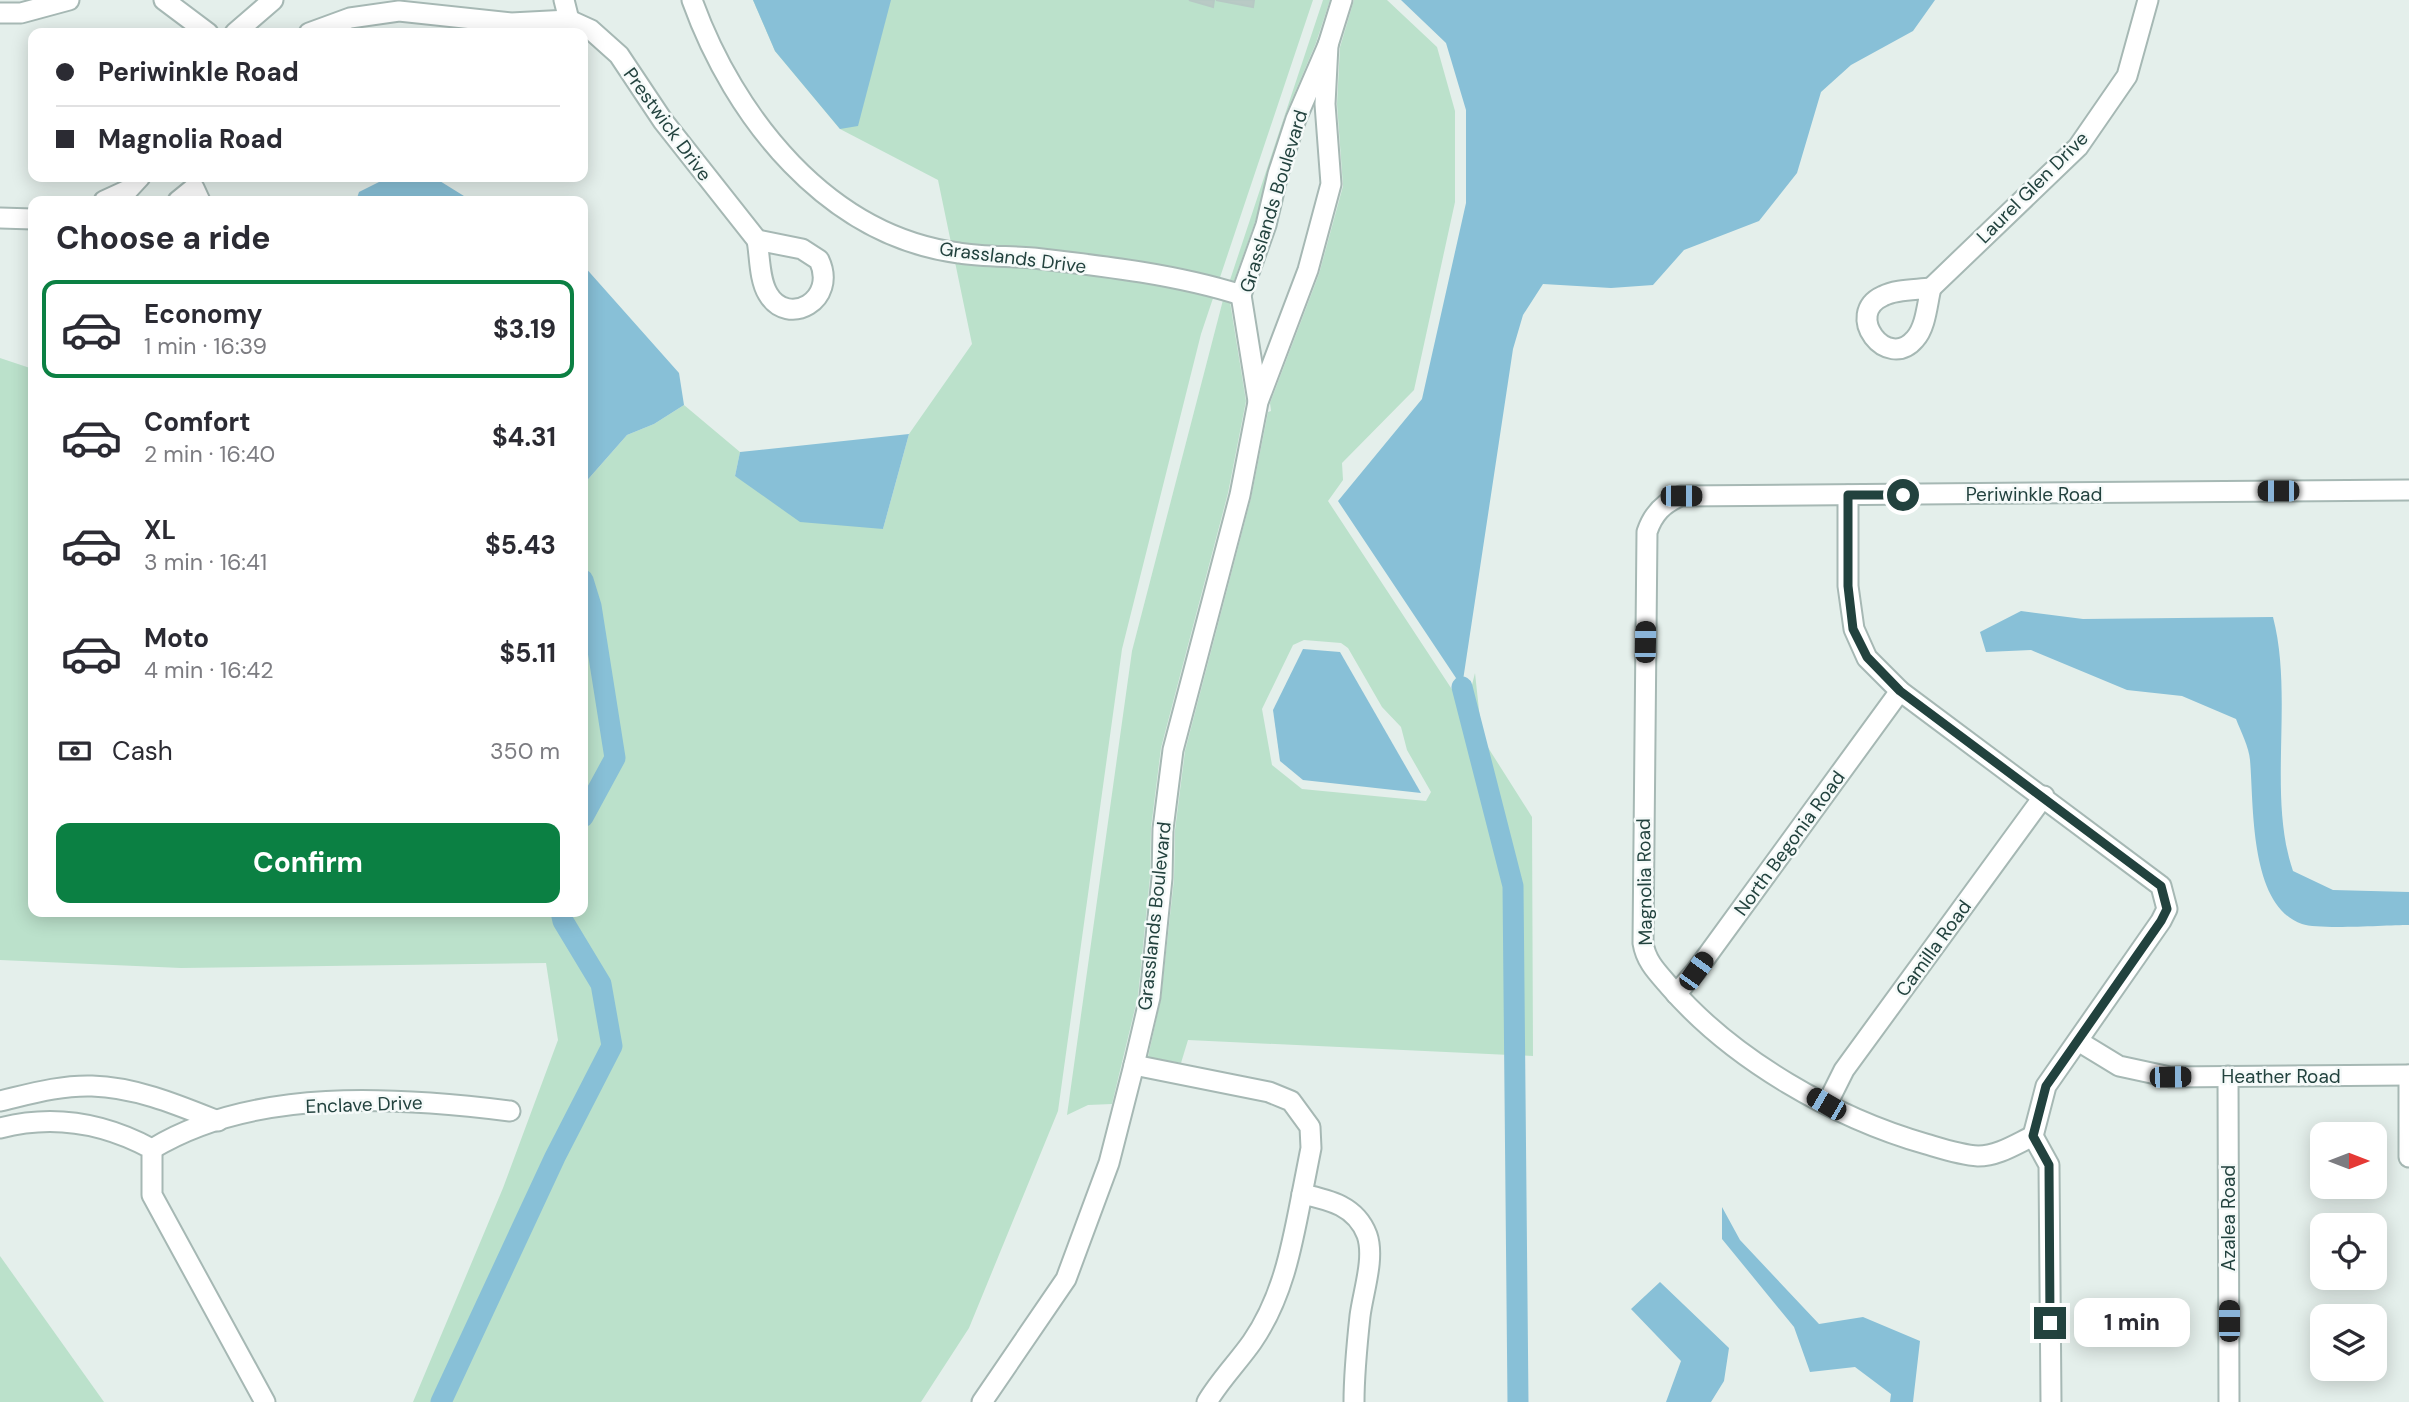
<!DOCTYPE html>
<meta charset="utf-8">
<style>
:root{--surface:#fff;--page:#f7f7f7;--text:#2b2b33;--muted:#7c7c81;--line:#e1e1e2;--accent:#0b8043}
body{margin:0;font-family:"DM Sans",sans-serif;background:var(--page);color:var(--text);height:100vh;display:flex;flex-direction:column;font-size:26px;white-space:nowrap}
*{box-sizing:border-box;margin:0}
p{font-size:23px;color:var(--muted)}
.icon{flex:none;width:38px;height:38px;fill:none;stroke:currentColor;stroke-width:2;stroke-linecap:round;stroke-linejoin:round}
.map{position:relative;flex:1;overflow:hidden}
.sheet{position:absolute;left:28px;top:196px;width:560px;height:721px;display:flex;flex-direction:column;background:var(--surface);border-radius:14px;box-shadow:0 4px 18px #0003}
.sheet>*{flex:none}
.top-card{position:absolute;left:28px;top:28px;width:560px;height:154px;border-radius:14px;box-shadow:0 4px 18px #0003;display:grid;align-content:center;height:154px;padding:0 28px;background:var(--surface)}
.needle{width:46px;rotate:90deg}
.buttons{position:absolute;left:2310px;top:1122px;display:grid;gap:14px}
.buttons a{display:grid;place-items:center;width:77px;height:77px;border-radius:14px;background:var(--surface);box-shadow:0 4px 18px #0003;font-size:35px}
.end{position:absolute;width:32px;height:32px;margin:-16px;border:9px solid #22423e;background:#fff;box-shadow:0 0 0 4px #fff}
.from{border-radius:50%}
.bubble{position:absolute;height:49px;border-radius:14px;background:var(--surface);box-shadow:0 4px 18px #0003;font-size:23px;font-weight:700;line-height:49px;text-align:center}
.car{position:absolute;width:21px;height:42px;margin:-21px -10px;border-radius:9px;box-shadow:0 0 5px 2px #0007;background:linear-gradient(#222 24%,#8ab4d8 0 40%,#222 0 76%,#8ab4d8 0 86%,#222 0)}
.top-card b{display:flex;align-items:center;gap:24px;height:66px;font-size:26px}
.top-card b+b{border-top:2px solid var(--line)}
.top-card i{width:18px;height:18px;background:var(--text)}
ul{padding:0;list-style:none}
li{display:flex;align-items:center;gap:21px;height:98px;margin:0 14px 10px;padding:0 14px;border:4px solid transparent;border-radius:14px}
li div{flex:1}
li b{display:block;font-size:26px}
li em{font-style:normal;font-weight:700}
li.selected{border-color:var(--accent)}
li>.icon{width:63px;height:63px;stroke-width:1.5}
h2{padding:0 28px;font-size:32px;line-height:84px}
.pay{display:flex;align-items:center;gap:18px;height:77px;padding:0 28px;font-size:26px}
.pay p{margin-inline-start:auto}
.cta{display:flex;gap:14px;margin-top:auto;padding:14px 28px}
.cta a{flex:1;height:80px;border-radius:14px;background:var(--accent);color:#fff;font-size:28px;font-weight:700;line-height:80px;text-align:center}
.map>svg:first-child{display:block}
.green{fill:#bbe1cb;fill-rule:evenodd}
.water{fill:#88c0d7}
.lines{fill:none;stroke-linecap:round;stroke-linejoin:round}
.canal{stroke:#88c0d7;stroke-width:21}
.building{fill:#b9cac5;stroke:#b6c9c4;stroke-width:2}
.minor-casing{stroke:#a6b8b4;stroke-width:23}
.minor{stroke:#fff;stroke-width:19}
.route{stroke:#22423e;stroke-width:9}
.labels{text-anchor:middle;stroke-width:5;stroke-linejoin:round;paint-order:stroke}
.street-label{font-size:19px;fill:#22423e;stroke:#f5faf9}
</style>
<div class="map">
<svg width="2409" height="1402" viewBox="0 0 2409 1402">
<rect width="100%" height="100%" fill="#e4efeb"/>
<g class="green">
<path d="M753,0H1313L1201,334L1122,649L1058,1111L969,1328L921,1402H413L503,1188L558,1040L546,963L181,968L0,960V358L33,369V912H583V485L627,435L654,424L684,405L740,452L735,476L883,529L909,434L972,344L938,180L840,129L775,51Z"/>
<path d="M1323,0H1330L1316,43L1285,116L1255,222L1234,281L1230,280Z"/>
<path d="M1354,0H1387L1437,47L1455,111V202L1414,390L1342,463L1343,480L1328,501L1455,694L1464,696L1470,693L1475,673L1482,738L1532,817L1533,1056L1188,1040L1181,1063L1148,1057L1161,998L1174,879L1175,830L1185,751L1251,498L1268,412L1271,411L1270,403L1319,274L1343,186L1337,104L1340,47ZM1304,640L1341,643L1348,648L1382,707L1401,727L1407,750L1431,792L1426,801L1302,789L1272,765L1262,709L1293,645Z"/>
<path d="M1223,300L1230,302L1246,401L1228,493L1161,748L1151,828L1150,877L1138,996L1112,1104L1088,1105L1067,1115L1132,651Z"/>
<path d="M0,1256L104,1402H0Z"/>
</g>
<g class="water">
<path d="M753,0H891L858,126L840,129L775,51Z"/>
<path d="M1401,0H1935L1913,31L1851,65L1821,92L1797,173L1759,221L1684,250L1653,285L1611,288L1543,284L1523,315L1513,349L1462,687L1338,501L1422,399L1466,203V110L1446,43Z"/>
<path d="M389,177L435,178L472,201H356L359,192Z"/>
<path d="M583,265L679,373L684,405L654,424L627,435L583,485Z"/>
<path d="M909,434L883,529L800,522L735,476L740,452Z"/>
<path d="M2021,611L2083,619L2273,617C2294,698 2267,795 2293,871L2333,890L2409,892V925C2386,925 2320,930 2302,924C2249,906 2254,805 2250,760C2249,747 2241,732 2236,719L2182,696L2127,690L2031,650L1986,652L1980,632Z"/>
<path d="M1303,649L1340,652L1421,793L1303,780L1280,761L1273,710Z"/>
<path d="M1722,1207L1740,1240L1819,1324L1863,1317L1920,1341L1913,1402H1890L1891,1394L1855,1367L1810,1372L1794,1327L1722,1239Z"/>
<path d="M1660,1282L1729,1348L1724,1381L1711,1402H1666L1681,1361L1631,1309Z"/>
</g>
<g class="lines">
<g class="canal">
<path d="M583,580L591,606L615,758L583,817"/>
<path d="M1462,687L1513,886L1518,1402"/>
<path d="M441,1402L555,1157L612,1046L601,984L563,921L561,912"/>
</g>
</g>
<g class="building">
<path d="M1189,0H1214L1213,7Z"/>
<path d="M1216,0H1254L1253,7Z"/>
</g>
<g class="lines">
<defs>
<g id="minor">
<path d="M164,0L208,33"/>
<path d="M564,0L569,20"/>
<path d="M692,0C734,117 827,236 959,253C983,257 1008,256 1033,258C1102,266 1175,274 1241,295"/>
<path d="M0,13H21L69,0"/>
<path d="M235,33L273,0"/>
<path d="M309,33L350,18L399,11L511,23L569,20L591,30L619,55L663,121L757,240"/>
<path d="M104,201L128,190L140,177"/>
<path d="M178,201L194,188L200,201"/>
<path d="M0,218L33,219"/>
<path d="M757,240L802,249L819,260C838,300 788,328 768,294C759,279 760,256 757,240Z"/>
<path d="M1931,288L2078,147L2127,76L2148,0"/>
<path d="M1931,288C1927,304 1926,327 1915,339C1887,372 1843,314 1883,296C1896,289 1916,290 1931,288Z"/>
<path d="M1258,401L1241,295L1266,225L1278,174L1296,119L1328,45L1342,0"/>
<path d="M1848,495V586L1854,629L1867,658L1900,691L2161,886L2167,909L2161,921L2046,1086L2033,1136"/>
<path d="M1676,994L1696,971L1900,691"/>
<path d="M2078,1041L2119,1066L2170,1077L2409,1075"/>
<path d="M1134,1065L1269,1092L1291,1101L1310,1127L1311,1148L1302,1194"/>
<path d="M2409,1075V1157"/>
<path d="M2228,1076L2229,1402"/>
<path d="M0,1101C30,1094 61,1085 92,1086C135,1087 178,1105 218,1121"/>
<path d="M1827,1104L1844,1070L2044,796"/>
<path d="M0,1128C54,1114 104,1123 152,1149V1195L265,1402"/>
<path d="M2033,1136C2016,1144 1998,1156 1978,1156C1961,1155 1943,1149 1926,1144C1835,1118 1733,1060 1670,987C1658,973 1646,962 1643,943L1647,532C1653,514 1663,503 1681,496L2409,490"/>
<path d="M2033,1136L2049,1165L2051,1402"/>
<path d="M152,1149C254,1087 396,1097 510,1111"/>
<path d="M982,1402L1066,1279L1109,1163L1134,1065L1150,997L1162,878L1163,829L1173,750L1240,495L1258,402L1308,270L1331,184L1325,104L1328,45"/>
<path d="M1207,1402C1220,1380 1238,1362 1252,1342C1283,1297 1292,1246 1302,1194C1330,1200 1356,1206 1367,1235C1375,1258 1363,1292 1360,1316C1357,1344 1354,1373 1354,1402"/>
</g>
</defs>
<use href="#minor" class="minor-casing"/>
<use href="#minor" class="minor"/>
</g>
<g class="lines">
<path class="route" d="M1903,495H1848V586L1853,629L1867,657L1900,691L2161,886L2167,909L2161,921L2046,1086L2033,1136L2049,1165L2050,1323"/>
</g>
<g class="labels">
<g class="street-label">
<text transform="translate(668 124) rotate(54)" y="7">Prestwick Drive</text>
<text transform="translate(2032 187) rotate(-45)" y="7">Laurel Glen Drive</text>
<text transform="translate(1273 201) rotate(-73)" y="7">Grasslands Boulevard</text>
<text transform="translate(1013 257) rotate(7)" y="7">Grasslands Drive</text>
<text x="2034" y="501">Periwinkle Road</text>
<text transform="translate(1789 843) rotate(-54)" y="7">North Begonia Road</text>
<text transform="translate(1644 882) rotate(-91)" y="7">Magnolia Road</text>
<text transform="translate(1154 916) rotate(-84)" y="7">Grasslands Boulevard</text>
<text transform="translate(1933 948) rotate(-54)" y="7">Camilla Road</text>
<text x="2281" y="1083">Heather Road</text>
<text transform="translate(364 1104) rotate(-2)" y="7">Enclave Drive</text>
<text transform="translate(2228 1218) rotate(-90)" y="7">Azalea Road</text>
</g>
</g>
</svg>
<div class="buttons">
<a><svg class="needle" viewBox="-14 -14 28 28"><path d="M0-13l5 13h-10z" fill="#e53935"/><path d="M0 13l5-13h-10z" fill="#7c7c81"/></svg></a>
<a><svg class="icon" aria-label="locate" viewBox="0 0 24 24"><circle cx="12" cy="12" r="6"/><path d="M12 2v4M12 18v4M2 12h4M18 12h4"/></svg></a>
<a><svg class="icon" aria-label="layers" viewBox="0 0 24 24"><path d="M12 4l9 5-9 5-9-5zM3 14l9 5 9-5"/></svg></a>
</div>
<i class="end from" style="left:1903px;top:495px"></i>
<i class="end" style="left:2050px;top:1323px"></i>
<div class="bubble" style="left:2074px;top:1298px;width:116px">1 min</div>
<i class="car" style="left:2278px;top:491px;rotate:270deg"></i>
<i class="car" style="left:1681px;top:496px;rotate:90deg"></i>
<i class="car" style="left:1645px;top:642px;rotate:1deg"></i>
<i class="car" style="left:1696px;top:971px;rotate:36deg"></i>
<i class="car" style="left:2170px;top:1077px;rotate:89deg"></i>
<i class="car" style="left:1826px;top:1104px;rotate:300deg"></i>
<i class="car" style="left:2229px;top:1321px;rotate:0deg"></i>
<div class="top-card">
<b><i class="from"></i>Periwinkle Road</b>
<b><i></i>Magnolia Road</b>
</div>
<section class="sheet">
<h2>Choose a ride</h2>
<ul>
<li class="selected"><svg class="icon" aria-label="car" viewBox="0 0 24 24"><path d="M5 17H2v-5l4-1 3-4h7l3 4 3 1v5h-3M9 17h6M6 11h13"/><circle cx="7" cy="17" r="2"/><circle cx="17" cy="17" r="2"/></svg><div><b>Economy</b><p>1 min · 16:39</p></div><em>$3.19</em></li>
<li><svg class="icon" aria-label="car" viewBox="0 0 24 24"><path d="M5 17H2v-5l4-1 3-4h7l3 4 3 1v5h-3M9 17h6M6 11h13"/><circle cx="7" cy="17" r="2"/><circle cx="17" cy="17" r="2"/></svg><div><b>Comfort</b><p>2 min · 16:40</p></div><em>$4.31</em></li>
<li><svg class="icon" aria-label="car" viewBox="0 0 24 24"><path d="M5 17H2v-5l4-1 3-4h7l3 4 3 1v5h-3M9 17h6M6 11h13"/><circle cx="7" cy="17" r="2"/><circle cx="17" cy="17" r="2"/></svg><div><b>XL</b><p>3 min · 16:41</p></div><em>$5.43</em></li>
<li><svg class="icon" aria-label="car" viewBox="0 0 24 24"><path d="M5 17H2v-5l4-1 3-4h7l3 4 3 1v5h-3M9 17h6M6 11h13"/><circle cx="7" cy="17" r="2"/><circle cx="17" cy="17" r="2"/></svg><div><b>Moto</b><p>4 min · 16:42</p></div><em>$5.11</em></li>
</ul>
<div class="pay"><svg class="icon" aria-label="cash" viewBox="0 0 24 24"><path d="M3 7h18v10H3z"/><circle cx="12" cy="12" r="2"/></svg>Cash<p>350 m</p></div>
<div class="cta"><a>Confirm</a></div>
</section>
</div>
